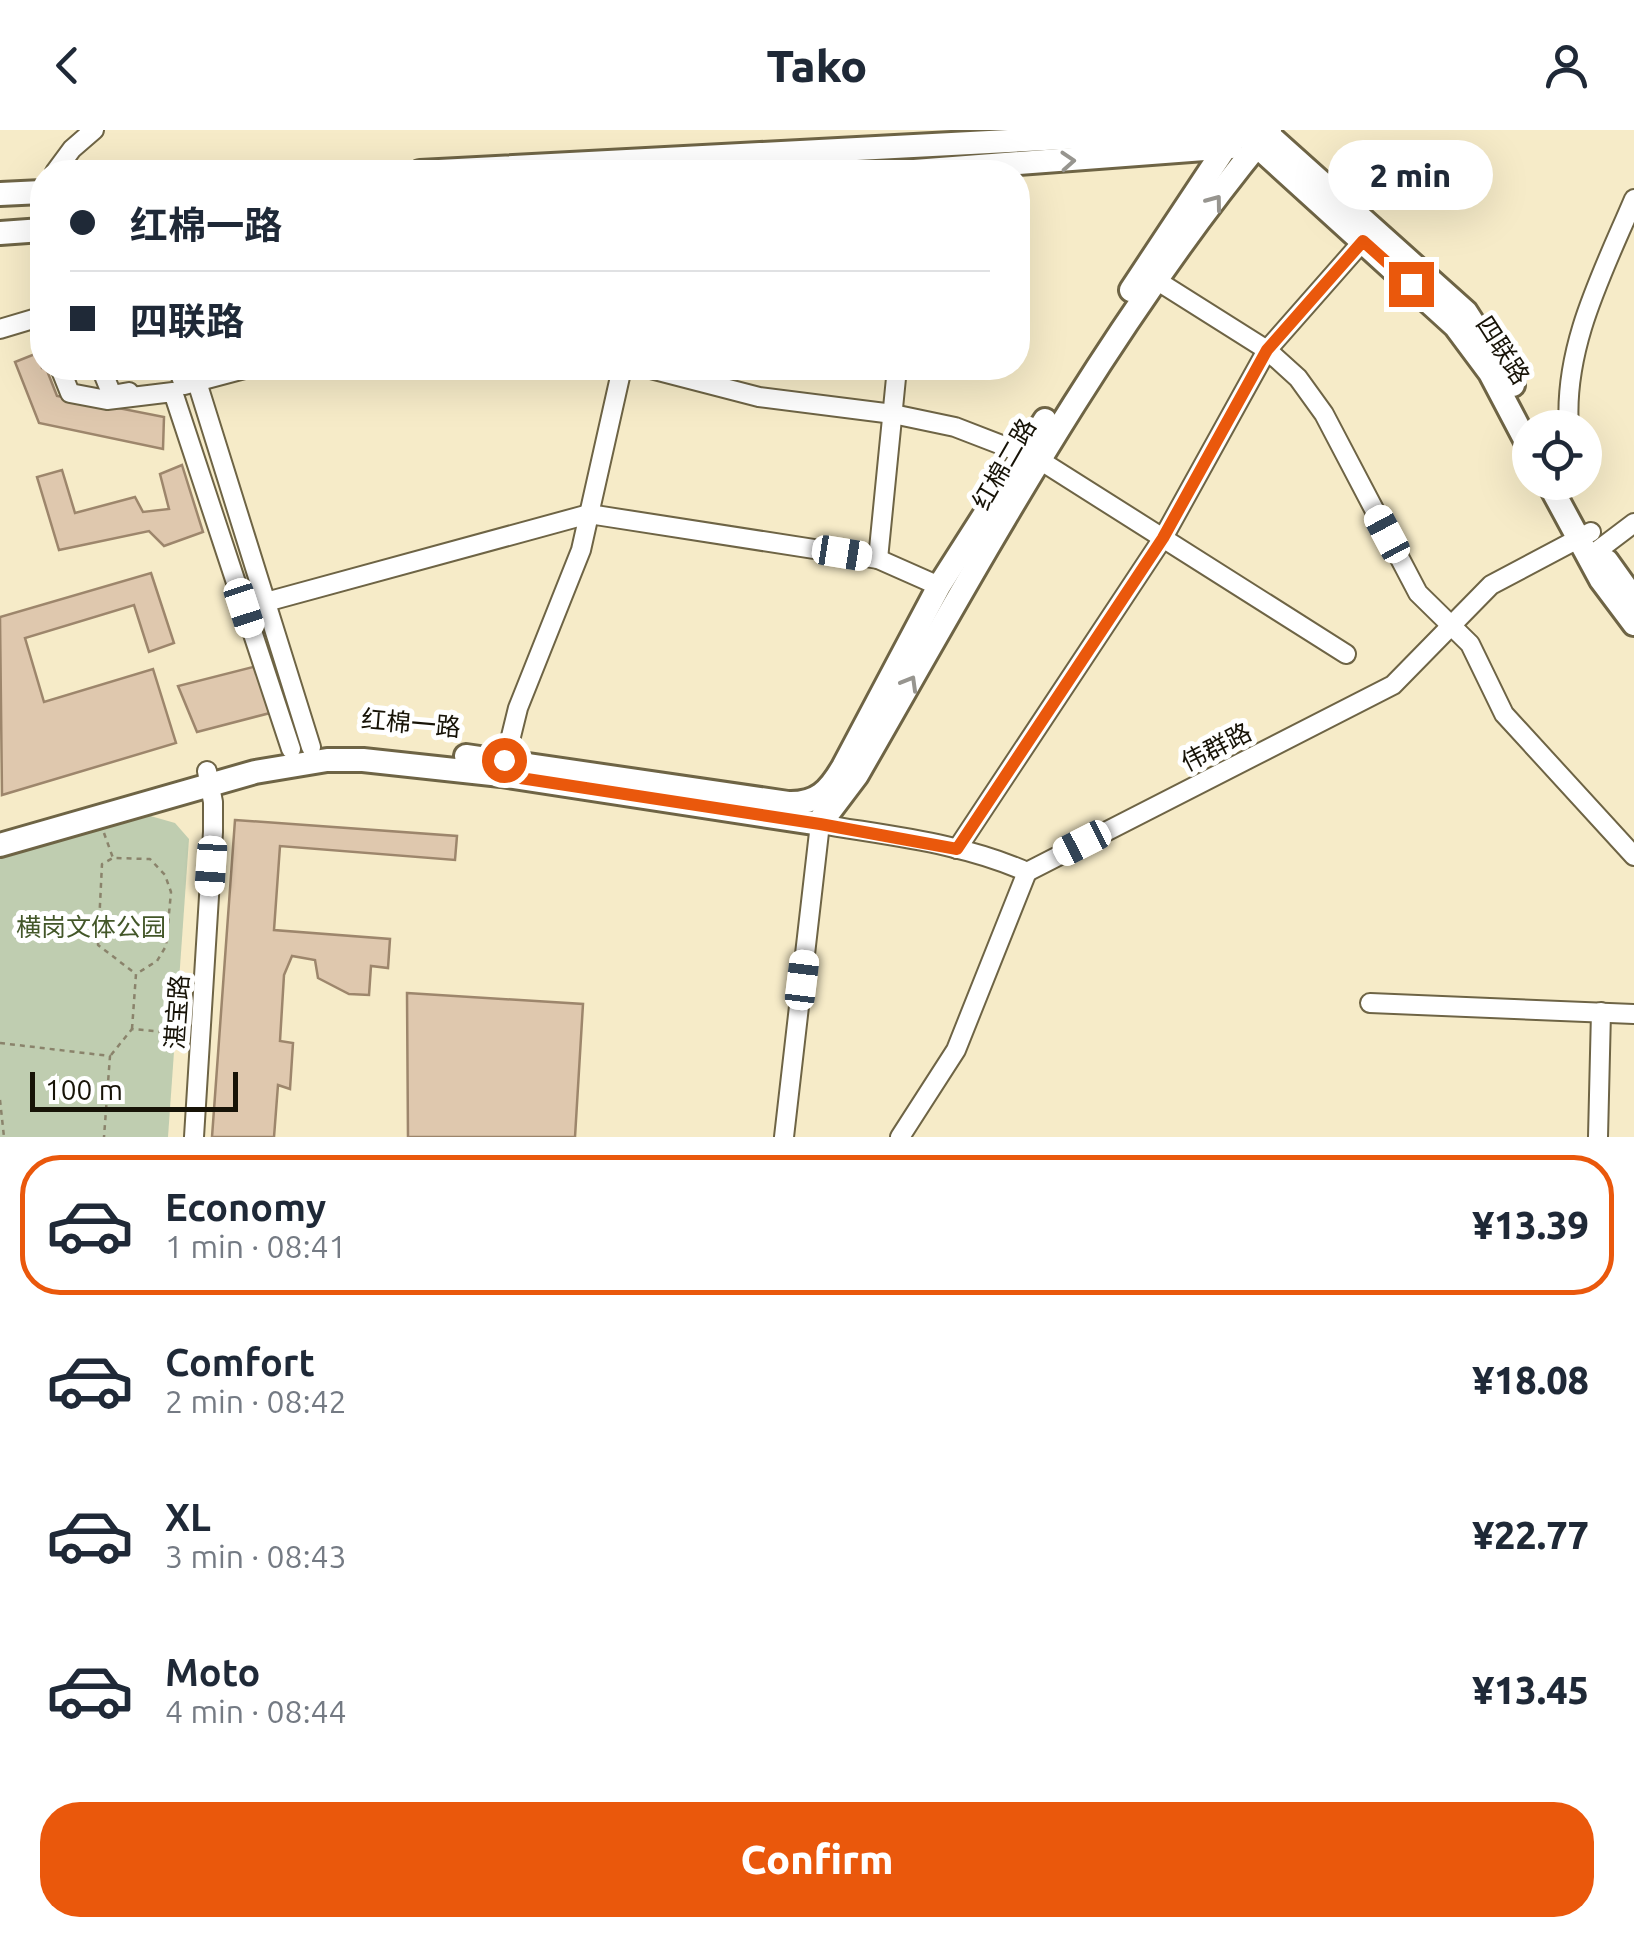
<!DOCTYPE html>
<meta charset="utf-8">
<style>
:root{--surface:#fff;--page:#f2f2f3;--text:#1f2937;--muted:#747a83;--line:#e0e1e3;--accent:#ea580c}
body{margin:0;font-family:Ubuntu,"Noto Sans SC",sans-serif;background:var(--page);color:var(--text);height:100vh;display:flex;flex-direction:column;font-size:38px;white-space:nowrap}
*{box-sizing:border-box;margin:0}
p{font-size:32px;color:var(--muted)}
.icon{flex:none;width:55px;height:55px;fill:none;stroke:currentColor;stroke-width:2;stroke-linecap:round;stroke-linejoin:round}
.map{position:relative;height:1007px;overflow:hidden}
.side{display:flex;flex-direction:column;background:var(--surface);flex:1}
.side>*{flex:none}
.guide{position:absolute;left:30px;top:30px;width:1000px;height:220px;border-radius:40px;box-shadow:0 10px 40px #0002;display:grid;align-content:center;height:220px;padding:0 40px;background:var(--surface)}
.controls{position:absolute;left:1512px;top:280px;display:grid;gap:20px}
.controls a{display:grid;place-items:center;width:90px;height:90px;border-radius:50%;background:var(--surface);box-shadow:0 10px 40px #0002;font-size:50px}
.scale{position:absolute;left:30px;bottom:25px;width:208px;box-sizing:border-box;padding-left:10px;border:5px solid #171307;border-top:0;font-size:28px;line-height:35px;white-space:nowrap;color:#171307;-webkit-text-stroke:8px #fff;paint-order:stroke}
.end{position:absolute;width:45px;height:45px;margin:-22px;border:12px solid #ea580c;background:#fff;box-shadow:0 0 0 5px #fff}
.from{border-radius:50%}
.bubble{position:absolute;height:70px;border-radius:35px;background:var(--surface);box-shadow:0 10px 40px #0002;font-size:32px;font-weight:800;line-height:70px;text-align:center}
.car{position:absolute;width:30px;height:60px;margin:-30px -15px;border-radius:12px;box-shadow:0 0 8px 2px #0007;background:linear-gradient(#fff 24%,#345 0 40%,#fff 0 76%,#345 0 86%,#fff 0)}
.guide b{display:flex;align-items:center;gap:35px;height:95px;font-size:38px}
.guide b+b{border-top:2px solid var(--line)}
.guide i{width:25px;height:25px;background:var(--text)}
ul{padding:18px 0 0;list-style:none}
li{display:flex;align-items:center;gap:30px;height:140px;margin:0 20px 15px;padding:0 20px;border:5px solid transparent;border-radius:40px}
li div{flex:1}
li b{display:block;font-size:38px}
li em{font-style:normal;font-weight:800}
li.current{border-color:var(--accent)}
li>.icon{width:90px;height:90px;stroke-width:1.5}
.button{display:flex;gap:20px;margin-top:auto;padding:20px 40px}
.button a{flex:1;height:115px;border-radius:40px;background:var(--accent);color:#fff;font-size:40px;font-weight:800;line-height:115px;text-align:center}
header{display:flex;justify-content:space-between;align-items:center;height:130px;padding:0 40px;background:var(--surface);font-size:45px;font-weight:800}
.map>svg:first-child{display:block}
.green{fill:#bfcdb0}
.building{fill:#dfc8ae;stroke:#9d866c;stroke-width:2.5}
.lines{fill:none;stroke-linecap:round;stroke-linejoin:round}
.minor-casing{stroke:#6e6445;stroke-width:22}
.major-casing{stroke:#6e6445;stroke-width:28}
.path{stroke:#8a836b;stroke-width:2.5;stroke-dasharray:5 5;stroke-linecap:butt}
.minor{stroke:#fff;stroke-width:18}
.major{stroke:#fff;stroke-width:22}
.oneway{stroke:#97958f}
.route{stroke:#ea580c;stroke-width:12}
.labels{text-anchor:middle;stroke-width:10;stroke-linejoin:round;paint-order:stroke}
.street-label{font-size:25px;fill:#171307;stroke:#fff}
.park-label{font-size:25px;fill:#435729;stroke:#fff}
</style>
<header><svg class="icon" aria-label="back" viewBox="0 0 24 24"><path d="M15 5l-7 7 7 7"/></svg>Tako<svg class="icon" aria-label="person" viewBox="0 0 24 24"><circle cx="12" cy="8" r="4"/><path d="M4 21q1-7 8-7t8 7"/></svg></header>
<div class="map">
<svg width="1634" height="1007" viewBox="0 0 1634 1007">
<rect width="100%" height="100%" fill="#f6ebc8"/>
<path class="green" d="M147,685L175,693L189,709L168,1007H0V728Z"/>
<g class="building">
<path d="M40,222L42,238H46L57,266L164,287L163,319L39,293L15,232Z"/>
<path d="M182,335L203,402L164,416L149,401L59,420L37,347L62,340L75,383L135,367L143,382L169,379L160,344Z"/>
<path d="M151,443L174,513L149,522L134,475L25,508L44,572L153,539L176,613L2,665L0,487Z"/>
<path d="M257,536L270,583L197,602L178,556Z"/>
<path d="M235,690L457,706L455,730L280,716L274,800L390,809L388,838L371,836L369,865L349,864L318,848L315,830L292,826L284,845L280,911L293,913L290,959L278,955L274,1007H212Z"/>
<path d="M407,863L583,874L575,1007H408Z"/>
</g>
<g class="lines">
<defs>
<g id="minor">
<path d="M55,42L72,19L94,0"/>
<path d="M1156,150L1267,220L1298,248L1324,284L1418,463L1470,514L1504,584L1634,726"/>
<path d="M0,199L40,187L42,192"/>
<path d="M60,238L70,263L107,270L173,262L291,619"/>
<path d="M101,238L112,265L129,262"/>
<path d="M178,238L184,255L248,238"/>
<path d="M647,238L759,267L893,284L955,297L1038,329L1346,524"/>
<path d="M197,252L311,617"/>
<path d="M1569,298C1563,217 1603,142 1634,69"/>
<path d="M1589,427L1634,393"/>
<path d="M878,429L897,238"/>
<path d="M266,472L589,384L878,429L939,456"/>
<path d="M502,643L518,578L581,420L622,238"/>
<path d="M820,694C889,706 963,713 1027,742L1393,555L1491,455L1591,402"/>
<path d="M957,719L1163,408L1267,220L1363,111"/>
<path d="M1370,873L1634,884"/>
<path d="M194,1007L213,702V672L207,641"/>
<path d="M784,1007L821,685"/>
<path d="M900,1007L956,920L1027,742"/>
<path d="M1598,1007L1601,882"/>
</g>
<g id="major">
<path d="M1263,0L1466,182L1513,255"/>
<path d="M1246,6L1455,196L1490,243L1530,319"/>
<path d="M420,42L1217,0"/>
<path d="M901,42L1231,17"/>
<path d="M0,64L42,62"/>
<path d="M0,103L42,100"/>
<path d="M1131,160L1237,0"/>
<path d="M1548,352L1601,450L1634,494"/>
<path d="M1607,431L1634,469"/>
<path d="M466,626L788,673C817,674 829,661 843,637L939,456L1045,290"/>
<path d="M0,715L255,642L327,630H363L501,645L820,694L857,645C985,422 1105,199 1270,0"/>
</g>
</defs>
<use href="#minor" class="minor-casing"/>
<use href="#major" class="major-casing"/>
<g class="path">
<path d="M104,703L113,728"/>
<path d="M132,899L136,844L157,831L166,816L171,762L165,745L150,729L113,728L102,734L98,815L136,844"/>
<path d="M0,913L110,926L104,1007"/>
<path d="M111,925L132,899L185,904"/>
<path d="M0,970L4,1007"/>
</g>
<use href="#minor" class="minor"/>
<use href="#major" class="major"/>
</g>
<defs><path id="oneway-chevron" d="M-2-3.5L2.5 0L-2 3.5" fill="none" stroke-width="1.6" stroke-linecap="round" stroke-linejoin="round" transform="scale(2.5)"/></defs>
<g class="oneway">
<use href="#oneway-chevron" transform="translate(1068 31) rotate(-4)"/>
<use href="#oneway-chevron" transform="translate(1215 72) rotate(-53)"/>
<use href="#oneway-chevron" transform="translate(910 553) rotate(-60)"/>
</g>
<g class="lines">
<path class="route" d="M504,630L501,645L820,694L957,719L1163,408L1267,220L1363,111L1411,154"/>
</g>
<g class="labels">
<g class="street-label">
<text transform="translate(1503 220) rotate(57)" y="9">四联路</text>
<text transform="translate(1004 334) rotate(-60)" y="9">红棉二路</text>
<text transform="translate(411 593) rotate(5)" y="9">红棉一路</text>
<text transform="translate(1216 617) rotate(-27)" y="9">伟群路</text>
<text transform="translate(177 882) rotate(-86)" y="9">湛宝路</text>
</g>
<g class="park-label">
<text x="91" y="806">横岗文体公园</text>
</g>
</g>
</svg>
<div class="controls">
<a><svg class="icon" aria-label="locate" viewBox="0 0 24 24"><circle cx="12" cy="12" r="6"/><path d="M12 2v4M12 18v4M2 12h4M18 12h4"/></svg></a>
</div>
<div class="scale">100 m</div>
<i class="end from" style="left:504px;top:630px"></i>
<i class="end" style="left:1411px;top:154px"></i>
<div class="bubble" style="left:1328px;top:10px;width:165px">2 min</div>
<i class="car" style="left:1387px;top:404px;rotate:332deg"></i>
<i class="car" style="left:842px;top:423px;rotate:99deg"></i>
<i class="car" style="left:244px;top:478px;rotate:162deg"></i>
<i class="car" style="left:1082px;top:713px;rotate:243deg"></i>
<i class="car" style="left:211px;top:736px;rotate:184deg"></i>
<i class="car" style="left:802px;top:850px;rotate:7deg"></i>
<div class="guide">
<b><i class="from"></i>红棉一路</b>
<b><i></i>四联路</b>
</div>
</div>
<section class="side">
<ul>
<li class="current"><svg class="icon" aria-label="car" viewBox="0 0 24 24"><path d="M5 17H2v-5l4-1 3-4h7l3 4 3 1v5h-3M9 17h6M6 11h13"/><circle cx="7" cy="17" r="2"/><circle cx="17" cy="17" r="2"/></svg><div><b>Economy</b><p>1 min · 08:41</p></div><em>¥13.39</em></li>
<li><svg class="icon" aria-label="car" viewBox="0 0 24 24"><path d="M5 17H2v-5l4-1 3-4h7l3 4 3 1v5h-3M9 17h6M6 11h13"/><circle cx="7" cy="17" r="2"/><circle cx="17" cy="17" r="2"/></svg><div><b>Comfort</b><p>2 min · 08:42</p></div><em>¥18.08</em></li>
<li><svg class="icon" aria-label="car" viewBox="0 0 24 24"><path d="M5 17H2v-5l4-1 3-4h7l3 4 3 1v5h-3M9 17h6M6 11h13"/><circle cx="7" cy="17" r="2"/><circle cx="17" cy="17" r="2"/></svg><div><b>XL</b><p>3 min · 08:43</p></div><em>¥22.77</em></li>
<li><svg class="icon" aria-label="car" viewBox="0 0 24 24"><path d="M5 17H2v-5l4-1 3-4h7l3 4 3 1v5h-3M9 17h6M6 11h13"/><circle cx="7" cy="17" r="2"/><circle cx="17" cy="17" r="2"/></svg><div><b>Moto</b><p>4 min · 08:44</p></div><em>¥13.45</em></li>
</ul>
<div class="button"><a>Confirm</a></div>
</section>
